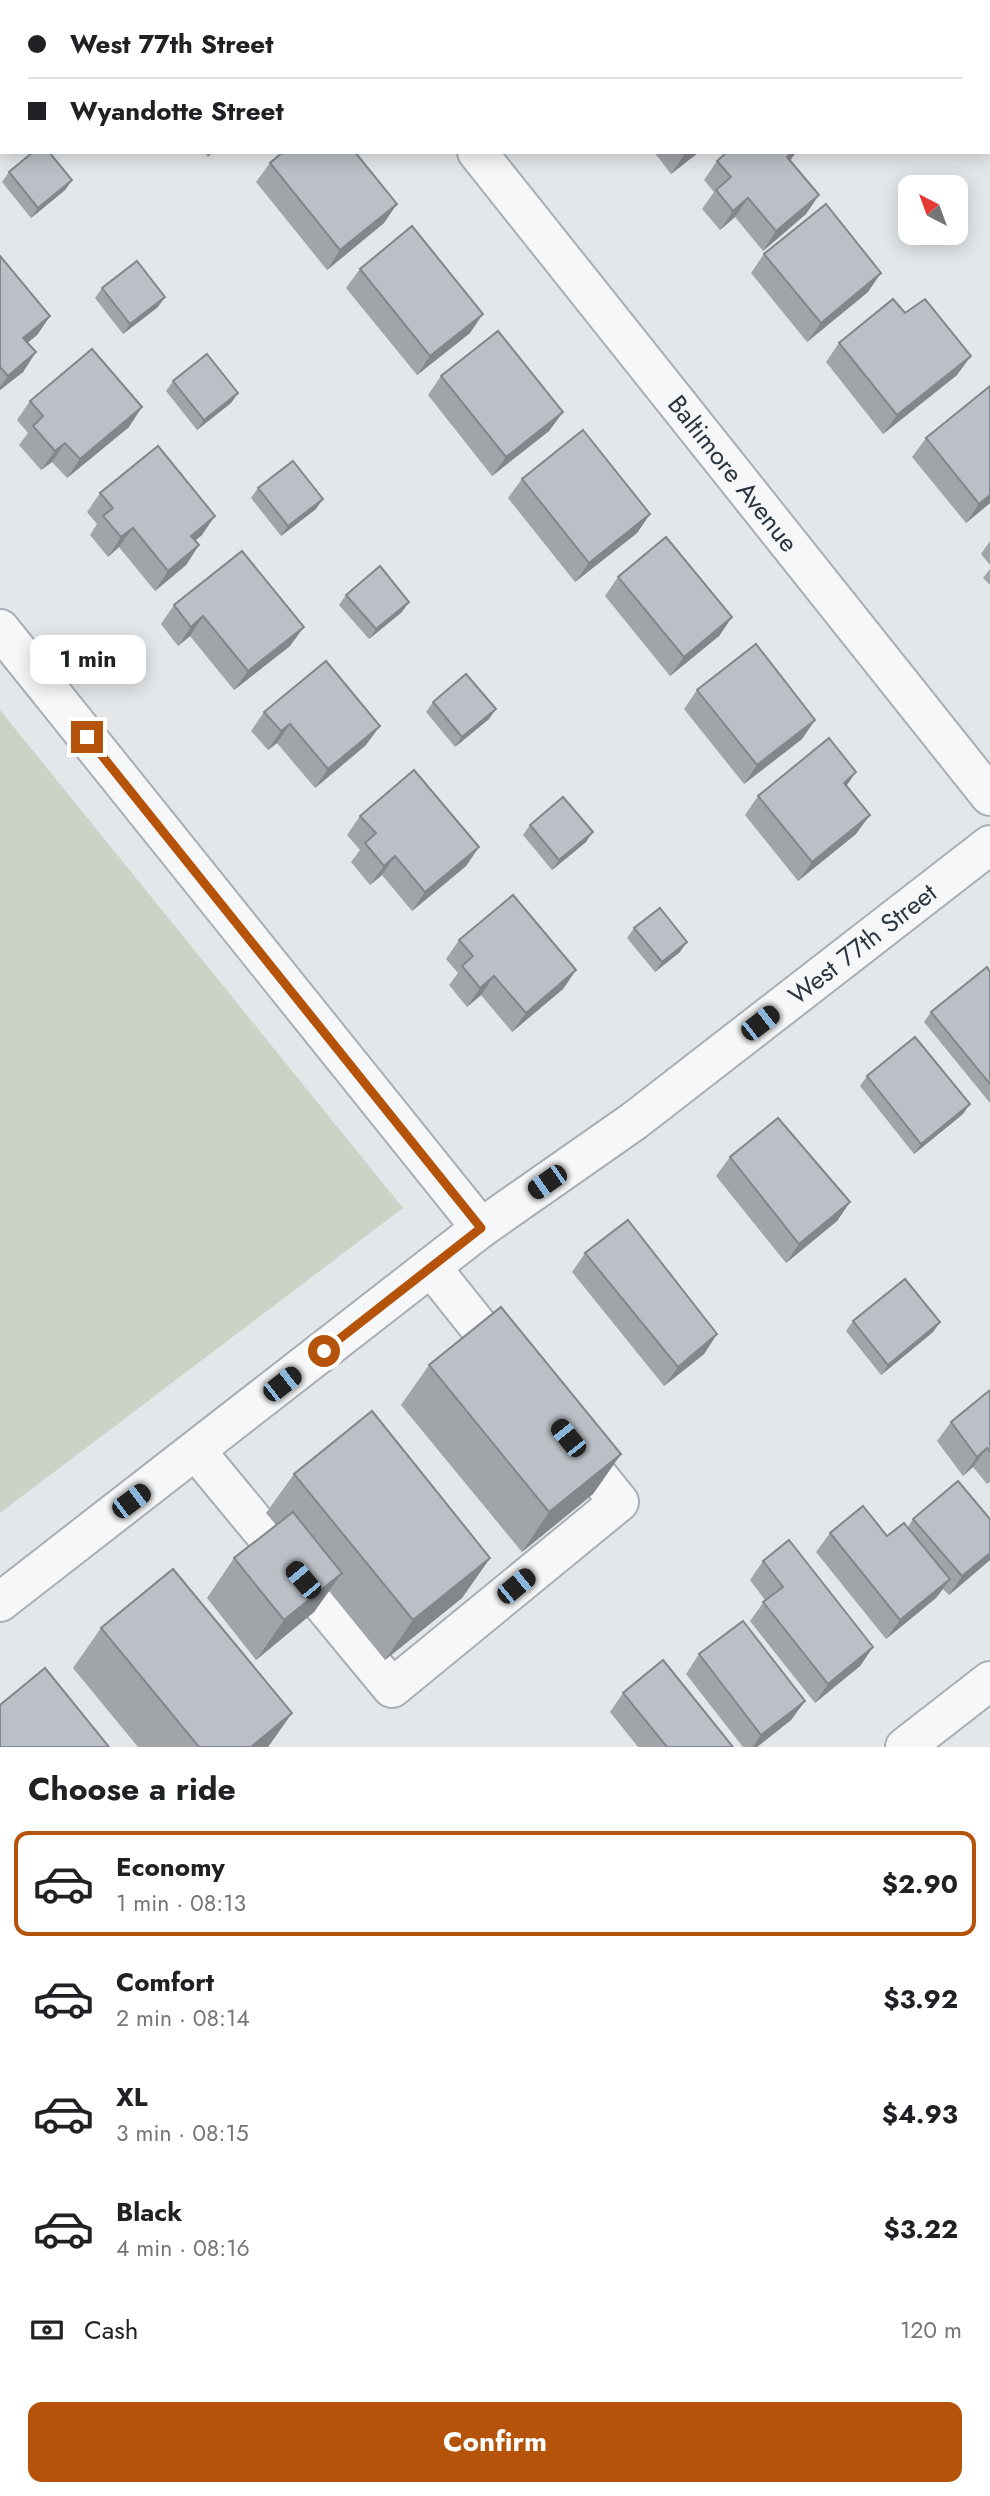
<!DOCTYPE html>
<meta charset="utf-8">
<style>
:root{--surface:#fff;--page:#f6f6f6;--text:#202124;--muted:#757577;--line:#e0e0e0;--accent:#b45309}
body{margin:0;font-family:Jost,sans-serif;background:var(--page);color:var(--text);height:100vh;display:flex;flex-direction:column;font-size:26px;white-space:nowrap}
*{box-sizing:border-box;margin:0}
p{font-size:23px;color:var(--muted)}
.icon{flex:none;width:38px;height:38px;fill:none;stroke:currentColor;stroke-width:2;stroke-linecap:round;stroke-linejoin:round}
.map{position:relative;height:1747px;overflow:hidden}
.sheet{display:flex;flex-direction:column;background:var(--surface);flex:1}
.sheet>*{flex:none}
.guide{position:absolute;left:0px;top:0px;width:990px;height:154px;box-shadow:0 4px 18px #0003;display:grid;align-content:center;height:154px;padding:0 28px;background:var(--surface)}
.needle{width:46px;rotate:319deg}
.fabs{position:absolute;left:898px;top:175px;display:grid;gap:14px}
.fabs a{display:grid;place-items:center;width:70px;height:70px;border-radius:14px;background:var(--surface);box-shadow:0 4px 18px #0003;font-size:35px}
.end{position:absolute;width:32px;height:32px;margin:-16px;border:9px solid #b45309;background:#fff;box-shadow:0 0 0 4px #fff}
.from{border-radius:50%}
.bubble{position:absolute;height:49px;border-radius:14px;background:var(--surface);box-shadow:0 4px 18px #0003;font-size:23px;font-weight:700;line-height:49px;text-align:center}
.car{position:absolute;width:21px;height:42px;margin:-21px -10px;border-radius:9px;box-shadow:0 0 5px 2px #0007;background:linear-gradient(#222 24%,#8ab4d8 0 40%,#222 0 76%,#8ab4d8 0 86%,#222 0)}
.guide b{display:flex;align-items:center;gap:24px;height:66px;font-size:26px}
.guide b+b{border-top:2px solid var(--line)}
.guide i{width:18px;height:18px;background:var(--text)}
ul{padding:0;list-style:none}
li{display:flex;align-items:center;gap:21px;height:105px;margin:0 14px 10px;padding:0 14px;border:4px solid transparent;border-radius:14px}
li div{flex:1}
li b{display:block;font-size:26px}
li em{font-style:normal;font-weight:700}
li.current{border-color:var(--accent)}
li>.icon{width:63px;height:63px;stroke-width:1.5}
h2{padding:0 28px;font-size:32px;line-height:84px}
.pay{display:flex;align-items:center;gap:18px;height:77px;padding:0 28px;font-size:26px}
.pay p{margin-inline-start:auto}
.action{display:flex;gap:14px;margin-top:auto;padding:14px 28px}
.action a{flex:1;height:80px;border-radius:14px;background:var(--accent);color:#fff;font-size:28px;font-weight:700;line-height:80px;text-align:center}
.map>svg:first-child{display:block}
.green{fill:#cad3c5}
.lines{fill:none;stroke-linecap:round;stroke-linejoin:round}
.minor-casing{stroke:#a8aeb4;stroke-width:42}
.minor{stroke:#f6f7f8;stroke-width:38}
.wall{fill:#a1a5aa}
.shaded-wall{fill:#83868b}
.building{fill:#bbc0c6;stroke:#83868b;stroke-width:2}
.route{stroke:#b45309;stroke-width:9}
.labels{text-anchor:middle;stroke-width:5;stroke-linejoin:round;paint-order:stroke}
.street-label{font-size:26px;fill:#2c3641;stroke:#f3f5f7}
</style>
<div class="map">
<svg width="990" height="1747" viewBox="0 0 990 1747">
<rect width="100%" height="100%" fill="#e3e7ea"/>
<path class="green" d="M0,710L403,1208L0,1513Z"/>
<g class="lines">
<defs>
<g id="minor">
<path d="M356,0L357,2"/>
<path id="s1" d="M477,152L990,796"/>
<path d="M0,629L481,1228"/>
<path d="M431,1267L510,1366"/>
<path d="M196,1451L392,1688L619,1502L569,1440"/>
<path id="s2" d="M0,1602L481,1228L634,1121L990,845"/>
<path d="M905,1747L990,1681"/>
</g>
</defs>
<use href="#minor" class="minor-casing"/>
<use href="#minor" class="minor"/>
</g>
<g class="wall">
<path d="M100,0H147L145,2H101Z"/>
<path d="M531,0H665L664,2H533Z"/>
<path d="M990,0V51L989,49V2Z"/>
<path d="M204,152H214L208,157Z"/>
<path d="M654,152H699L671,174Z"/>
<path d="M796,152L790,160L806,214L763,251L735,217L720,230L702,209L714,192L704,180L717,161Z"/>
<path d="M270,163L384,223L327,270L256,182Z"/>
<path d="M9,172L72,180L65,190L31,218L2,182Z"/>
<path d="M764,254L868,292L807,342L751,273Z"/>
<path d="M0,256L50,316L37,335L27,343L36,352L23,372L0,390Z"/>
<path d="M360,269L470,333L417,375L346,288Z"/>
<path d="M102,288L158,307L123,334L95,298Z"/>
<path d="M839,343L957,375L883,434L826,362Z"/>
<path d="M441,376L563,412L549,431L492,476L428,395Z"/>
<path d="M173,381L238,393L231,403L197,430L166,391Z"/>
<path d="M30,401L129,427L67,478L52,462L41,470L19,445L28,433L17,420Z"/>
<path d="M926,438L990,503L966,523L912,457Z"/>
<path d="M522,479L650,514L637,533L575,582L508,498Z"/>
<path d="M258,488L316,509L281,536L251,498Z"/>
<path d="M100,493L202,535L195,541L199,545L186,565L155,591L119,547L108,557L90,535L97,524L87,512Z"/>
<path d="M990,541V565L981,554Z"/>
<path d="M990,569V585L983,578Z"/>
<path d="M618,577L732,617L719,636L670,676L605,596Z"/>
<path d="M346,595L402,612L369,639L339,605Z"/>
<path d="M174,605L290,646L234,690L190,636L178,646L161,624Z"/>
<path d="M697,690L815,720L802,739L744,784L684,709Z"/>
<path d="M433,702L489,719L455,747L426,712Z"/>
<path d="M264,712L366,745L315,788L277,743L268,750L251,731Z"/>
<path d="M846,786L856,834L798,881L745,815L758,796Z"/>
<path d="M360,816L479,847L466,866L412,911L382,875L370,885L351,862L360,850L347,835Z"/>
<path d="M530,825L586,842L552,870L523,835Z"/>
<path d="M634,928L680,952L655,972L627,938Z"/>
<path d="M459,940L576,970L563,989L512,1032L481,995L467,1007L449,985L458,973L446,959Z"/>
<path d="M990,972V1103L924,1022L931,1012Z"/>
<path d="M867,1076L963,1114L914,1154L860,1086Z"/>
<path d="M730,1157L850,1202L837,1221L786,1263L716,1176Z"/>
<path d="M585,1253L717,1334L704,1354L664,1386L572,1272Z"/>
<path d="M853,1321L940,1322L933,1332L881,1375L846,1331Z"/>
<path d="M429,1365L621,1454L593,1494L522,1552L401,1405Z"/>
<path d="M990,1390V1482L987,1484L973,1467L963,1476L937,1441L951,1422Z"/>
<path d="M294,1474L490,1558L462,1598L385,1660L329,1591L314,1612L256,1660L207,1598L234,1558L276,1525L266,1513Z"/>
<path d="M913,1519L990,1560L949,1595L943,1589L936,1598L886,1639L816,1552L830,1533L887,1536L908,1527Z"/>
<path d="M763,1561L873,1647L860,1666L815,1703L750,1621L765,1600L750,1580Z"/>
<path d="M101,1628L292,1713L268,1747H138L73,1668Z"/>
<path d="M699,1654L805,1701L791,1720L757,1747H743L686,1674Z"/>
<path d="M623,1693L733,1747H638L610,1712Z"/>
</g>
<g class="shaded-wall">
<path d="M135,0H147L145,2H132Z"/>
<path d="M688,152H699L671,174L684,155Z"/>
<path d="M793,152H796L788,164L787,157Z"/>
<path d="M72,180L65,190L31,218L38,208Z"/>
<path d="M819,195L806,214L763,251L776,231Z"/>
<path d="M748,198L735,217L720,230L733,211Z"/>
<path d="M397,204L384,223L327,270L340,250Z"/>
<path d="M881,273L868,292L807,342L821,323Z"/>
<path d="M165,297L158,307L123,334L130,324Z"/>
<path d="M483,314L470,333L417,375L430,356Z"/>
<path d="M50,316L37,335L10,357L23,338Z"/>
<path d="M36,352L23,372L0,390V387L8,376Z"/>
<path d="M971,356L957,375L883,434L897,415Z"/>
<path d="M238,393L231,403L197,430L204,420Z"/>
<path d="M142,407L129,427L67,478L80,459Z"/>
<path d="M563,412L549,431L492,476L506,457Z"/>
<path d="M65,443L52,462L41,470L55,451Z"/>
<path d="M990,495V503L966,523L979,504Z"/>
<path d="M323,499L316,509L281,536L288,526Z"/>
<path d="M650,514L637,533L575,582L589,563Z"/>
<path d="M215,516L202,535L178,555L191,536Z"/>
<path d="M133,528L119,547L108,557L121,537Z"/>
<path d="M199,545L186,565L155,591L168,571Z"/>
<path d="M409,602L402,612L369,639L376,629Z"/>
<path d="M203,616L190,636L178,646L191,627Z"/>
<path d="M732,617L719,636L670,676L684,657Z"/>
<path d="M304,627L290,646L234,690L248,671Z"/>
<path d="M496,709L489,719L455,747L462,737Z"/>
<path d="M815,720L802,739L744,784L757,765Z"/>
<path d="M290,724L277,743L268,750L281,731Z"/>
<path d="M380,726L366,745L315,788L328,769Z"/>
<path d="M856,772L843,791L844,783Z"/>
<path d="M870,815L856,834L798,881L812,862Z"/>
<path d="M593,832L586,842L552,870L559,860Z"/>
<path d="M479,847L466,866L412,911L425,892Z"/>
<path d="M395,856L382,875L370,885L384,866Z"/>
<path d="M687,942L680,952L655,972L662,962Z"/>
<path d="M576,970L563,989L512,1032L526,1013Z"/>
<path d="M494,976L481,995L467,1007L480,988Z"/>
<path d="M970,1104L963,1114L914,1154L921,1144Z"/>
<path d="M850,1202L837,1221L786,1263L799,1244Z"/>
<path d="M940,1322L933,1332L881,1375L888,1365Z"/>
<path d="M717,1334L704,1354L664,1386L678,1367Z"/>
<path d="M987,1448L973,1467L963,1476L977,1457Z"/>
<path d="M621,1454L593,1494L522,1552L549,1512Z"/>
<path d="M990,1553V1560L949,1595L962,1576Z"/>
<path d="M490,1558L462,1598L385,1660L413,1620Z"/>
<path d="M342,1573L314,1612L256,1660L284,1620Z"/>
<path d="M950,1579L936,1598L886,1639L900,1620Z"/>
<path d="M873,1647L860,1666L815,1703L828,1684Z"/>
<path d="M805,1701L791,1720L757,1747H753L761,1735Z"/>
<path d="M292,1713L268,1747H251Z"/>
</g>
<g class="building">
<path d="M560,0H661L659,2H561Z"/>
<path d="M981,0H990V15L989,14V2H979Z"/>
<path d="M33,152H49L72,180L38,208L9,172Z"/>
<path d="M283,152H355L397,204L340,250L270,163Z"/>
<path d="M727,152H793L787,157L819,195L776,231L748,198L733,211L716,190L731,177L717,161Z"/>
<path d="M826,204L881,273L821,323L764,254Z"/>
<path d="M412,226L483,314L430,356L360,269Z"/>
<path d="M0,256L50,316L23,338L36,352L8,376L0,367Z"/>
<path d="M137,261L165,297L130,324L102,288Z"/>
<path d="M893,299L905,313L925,299L971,356L897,415L839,343Z"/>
<path d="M498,331L563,412L506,457L441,376Z"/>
<path d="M92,349L142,407L80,459L65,443L55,451L33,426L43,416L30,401Z"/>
<path d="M207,354L238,393L204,420L173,381Z"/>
<path d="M990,386V495L979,504L926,438Z"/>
<path d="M583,430L650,514L589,563L522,479Z"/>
<path d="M158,446L215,516L191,536L199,545L168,571L133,528L121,537L103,516L113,508L100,493Z"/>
<path d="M293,461L323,499L288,526L258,488Z"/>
<path d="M666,537L732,617L684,657L618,577Z"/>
<path d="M242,551L304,627L248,671L203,616L191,627L174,605Z"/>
<path d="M380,566L409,602L376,629L346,595Z"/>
<path d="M756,644L815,720L757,765L697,690Z"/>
<path d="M326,661L380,726L328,769L290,724L281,731L264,712Z"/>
<path d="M466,674L496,709L462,737L433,702Z"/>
<path d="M829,738L856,772L844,783L870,815L812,862L758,796Z"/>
<path d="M414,770L479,847L425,892L395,856L384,866L365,843L376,833L360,816Z"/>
<path d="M563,797L593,832L559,860L530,825Z"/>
<path d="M513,895L576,970L526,1013L494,976L480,988L462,966L473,956L459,940Z"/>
<path d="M660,908L687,942L662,962L634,928Z"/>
<path d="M987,967L990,972V1084L931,1012Z"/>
<path d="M915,1037L970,1104L921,1144L867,1076Z"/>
<path d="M778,1118L850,1202L799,1244L730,1157Z"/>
<path d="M628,1220L717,1334L678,1367L585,1253Z"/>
<path d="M905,1279L940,1322L888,1365L853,1321Z"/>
<path d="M501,1307L621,1454L549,1512L429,1365Z"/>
<path d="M990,1390V1452L987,1448L977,1457L951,1422Z"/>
<path d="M372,1411L490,1558L413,1620L294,1474Z"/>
<path d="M958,1481L990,1519V1553L962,1576L913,1519Z"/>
<path d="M863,1506L887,1536L904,1523L950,1579L900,1620L830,1533Z"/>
<path d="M293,1512L342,1573L284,1620L234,1558Z"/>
<path d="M789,1540L873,1647L828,1684L763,1602L783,1587L763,1561Z"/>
<path d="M173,1569L292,1713L251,1747H199L101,1628Z"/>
<path d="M743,1621L805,1701L761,1735L699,1654Z"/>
<path d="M663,1660L733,1747H667L623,1693Z"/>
<path d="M45,1668L109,1747H0V1705Z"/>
</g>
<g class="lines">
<path class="route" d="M87,737L481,1228L324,1351"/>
</g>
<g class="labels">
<g class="street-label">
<text dy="9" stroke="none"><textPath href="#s1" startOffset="411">Baltimore Avenue</textPath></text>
<text dy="9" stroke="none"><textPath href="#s2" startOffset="1085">West 77th Street</textPath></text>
</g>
</g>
</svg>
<div class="fabs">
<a><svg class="needle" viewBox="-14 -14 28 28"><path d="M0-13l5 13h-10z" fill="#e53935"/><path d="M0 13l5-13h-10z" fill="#757577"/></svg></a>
</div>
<i class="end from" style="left:324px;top:1351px"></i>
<i class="end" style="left:87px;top:737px"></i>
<div class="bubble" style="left:30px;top:635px;width:116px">1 min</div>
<i class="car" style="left:760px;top:1023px;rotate:52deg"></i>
<i class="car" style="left:547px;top:1182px;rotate:235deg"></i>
<i class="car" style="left:282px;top:1384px;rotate:52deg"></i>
<i class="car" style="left:568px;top:1438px;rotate:321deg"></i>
<i class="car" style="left:131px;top:1501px;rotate:53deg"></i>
<i class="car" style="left:303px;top:1580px;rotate:320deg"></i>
<i class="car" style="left:516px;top:1586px;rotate:51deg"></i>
<div class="guide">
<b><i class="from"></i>West 77th Street</b>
<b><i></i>Wyandotte Street</b>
</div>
</div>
<section class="sheet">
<h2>Choose a ride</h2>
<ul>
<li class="current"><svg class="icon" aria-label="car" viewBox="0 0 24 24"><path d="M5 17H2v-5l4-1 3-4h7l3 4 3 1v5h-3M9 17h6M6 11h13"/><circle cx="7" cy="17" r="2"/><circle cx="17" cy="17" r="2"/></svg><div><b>Economy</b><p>1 min · 08:13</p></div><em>$2.90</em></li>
<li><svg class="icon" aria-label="car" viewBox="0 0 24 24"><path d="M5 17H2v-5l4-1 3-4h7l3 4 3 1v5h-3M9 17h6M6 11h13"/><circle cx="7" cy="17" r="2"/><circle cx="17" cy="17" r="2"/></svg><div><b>Comfort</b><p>2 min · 08:14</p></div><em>$3.92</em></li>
<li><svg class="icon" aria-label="car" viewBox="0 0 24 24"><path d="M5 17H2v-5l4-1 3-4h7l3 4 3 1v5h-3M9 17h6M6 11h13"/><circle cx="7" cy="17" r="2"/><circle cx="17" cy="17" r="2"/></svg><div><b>XL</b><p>3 min · 08:15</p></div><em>$4.93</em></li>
<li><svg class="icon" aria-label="car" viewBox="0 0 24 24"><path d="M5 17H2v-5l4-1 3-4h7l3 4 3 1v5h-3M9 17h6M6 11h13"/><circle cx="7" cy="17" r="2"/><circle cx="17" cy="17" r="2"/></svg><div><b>Black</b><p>4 min · 08:16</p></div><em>$3.22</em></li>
</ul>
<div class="pay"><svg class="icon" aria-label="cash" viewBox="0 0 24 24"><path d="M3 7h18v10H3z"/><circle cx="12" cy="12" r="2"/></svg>Cash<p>120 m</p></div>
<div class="action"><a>Confirm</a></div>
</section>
